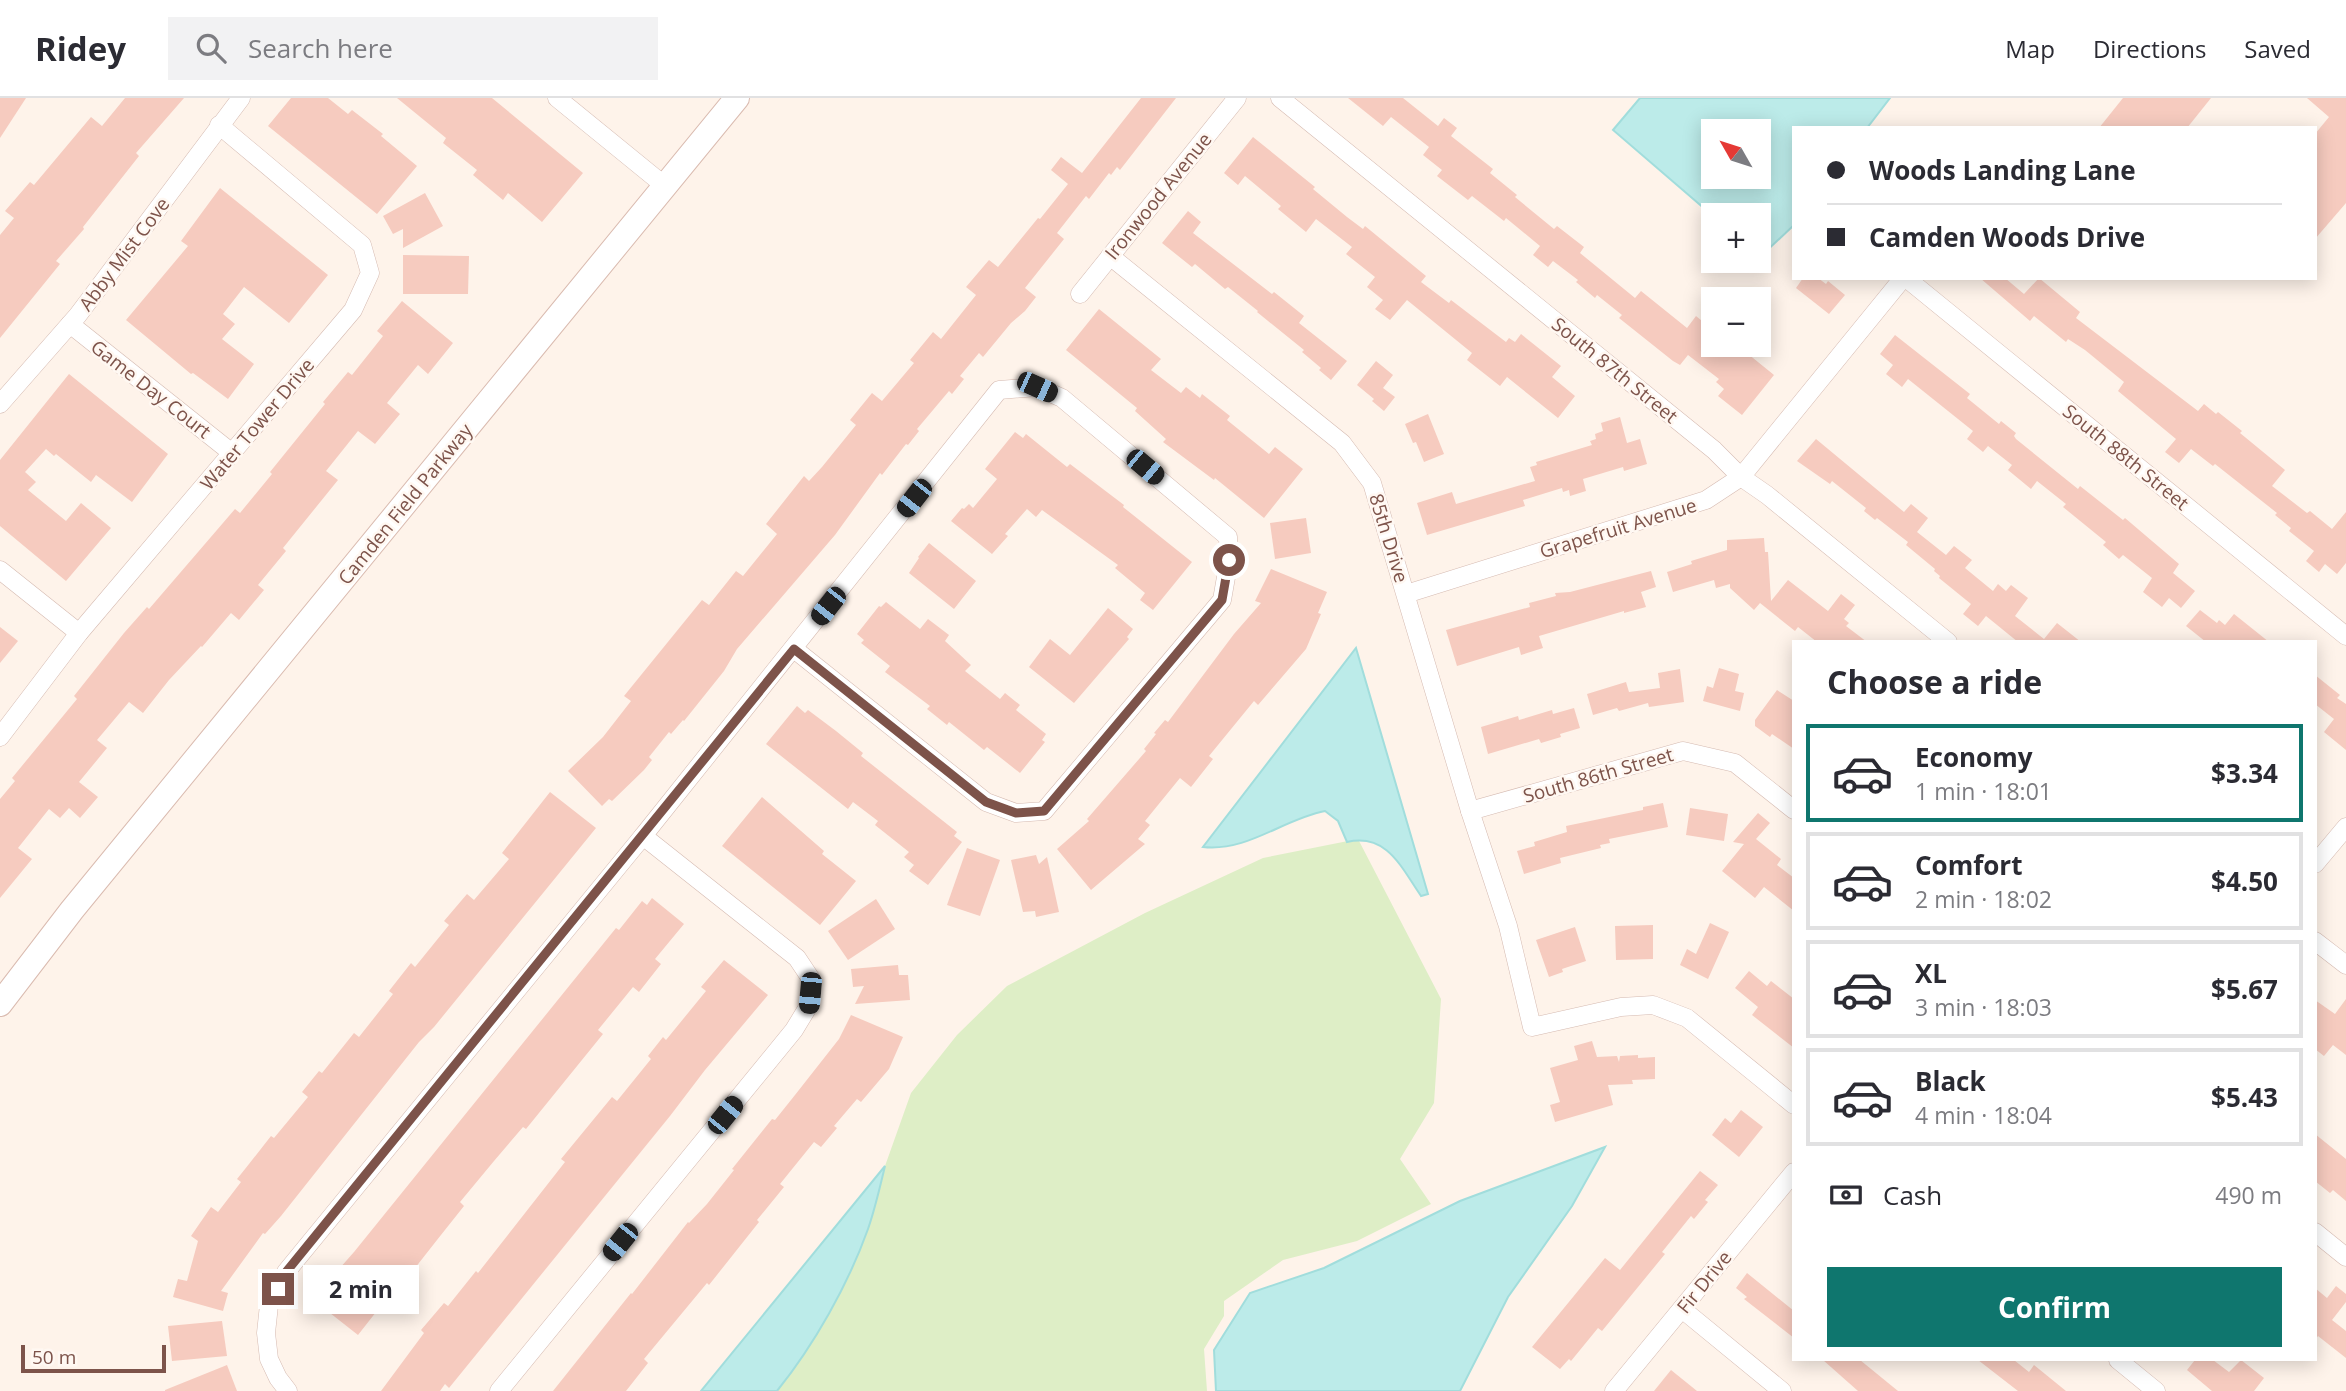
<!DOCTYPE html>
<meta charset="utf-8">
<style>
:root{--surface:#fff;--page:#f2f2f3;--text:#2b2b33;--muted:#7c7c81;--line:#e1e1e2;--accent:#0f766e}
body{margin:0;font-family:"Open Sans",sans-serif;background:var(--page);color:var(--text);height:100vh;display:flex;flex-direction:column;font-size:26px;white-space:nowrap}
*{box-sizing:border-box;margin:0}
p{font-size:23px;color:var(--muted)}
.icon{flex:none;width:38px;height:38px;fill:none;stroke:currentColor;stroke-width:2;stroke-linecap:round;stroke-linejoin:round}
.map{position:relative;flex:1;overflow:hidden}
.drawer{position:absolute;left:1792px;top:542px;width:525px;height:721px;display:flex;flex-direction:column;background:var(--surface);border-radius:0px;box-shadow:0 4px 18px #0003}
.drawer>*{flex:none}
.top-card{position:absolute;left:1792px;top:28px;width:525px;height:154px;border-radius:0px;box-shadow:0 4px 18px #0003;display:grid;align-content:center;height:154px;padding:0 35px;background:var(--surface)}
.needle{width:46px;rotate:309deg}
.controls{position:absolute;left:1701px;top:21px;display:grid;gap:14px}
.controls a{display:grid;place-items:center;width:70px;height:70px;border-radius:0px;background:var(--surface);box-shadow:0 4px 18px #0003;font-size:35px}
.scale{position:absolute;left:21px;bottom:18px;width:145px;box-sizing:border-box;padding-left:7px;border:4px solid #7d534a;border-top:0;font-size:19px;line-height:24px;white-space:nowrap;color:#7d534a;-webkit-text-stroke:5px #fff8f2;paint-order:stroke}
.end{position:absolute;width:32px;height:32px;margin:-16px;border:9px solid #7d534a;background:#fff;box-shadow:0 0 0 4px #fff}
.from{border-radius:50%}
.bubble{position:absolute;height:49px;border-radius:0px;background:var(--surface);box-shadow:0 4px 18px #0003;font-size:23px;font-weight:700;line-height:49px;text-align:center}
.car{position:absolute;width:21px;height:42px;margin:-21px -10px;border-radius:9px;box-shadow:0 0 5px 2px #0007;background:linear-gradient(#222 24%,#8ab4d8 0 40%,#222 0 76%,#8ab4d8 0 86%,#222 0)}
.top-card b{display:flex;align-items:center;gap:24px;height:66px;font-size:26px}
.top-card b+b{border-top:2px solid var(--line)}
.top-card i{width:18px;height:18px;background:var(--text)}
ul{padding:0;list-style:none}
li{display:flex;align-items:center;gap:21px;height:98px;margin:0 14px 10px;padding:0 21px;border:4px solid var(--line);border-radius:0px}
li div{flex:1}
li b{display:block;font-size:26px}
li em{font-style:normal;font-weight:700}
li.active{border-color:var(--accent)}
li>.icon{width:63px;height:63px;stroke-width:1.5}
h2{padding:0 35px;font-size:32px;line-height:84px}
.pay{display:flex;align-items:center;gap:18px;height:77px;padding:0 35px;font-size:26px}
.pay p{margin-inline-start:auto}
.action{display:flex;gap:14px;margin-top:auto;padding:14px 35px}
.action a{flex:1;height:80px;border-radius:0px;background:var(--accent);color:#fff;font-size:28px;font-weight:700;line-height:80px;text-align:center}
header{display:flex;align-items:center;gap:42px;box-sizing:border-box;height:98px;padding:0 35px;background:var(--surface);border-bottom:2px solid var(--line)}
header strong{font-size:33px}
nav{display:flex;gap:38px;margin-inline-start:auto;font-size:24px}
.search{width:490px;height:63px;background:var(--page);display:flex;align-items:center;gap:18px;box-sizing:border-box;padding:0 24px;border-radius:0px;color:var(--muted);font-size:26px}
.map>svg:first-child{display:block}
.green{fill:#deeec6}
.water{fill:#bcebe9;stroke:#a1dddc;stroke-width:2;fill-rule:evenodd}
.building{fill:#f6cbbf}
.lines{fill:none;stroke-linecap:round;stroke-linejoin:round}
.street-casing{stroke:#d5bab1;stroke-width:19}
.secondary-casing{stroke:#dabbb0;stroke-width:26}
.street{stroke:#fff;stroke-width:18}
.secondary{stroke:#fff;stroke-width:24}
.route{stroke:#7d534a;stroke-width:9}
.labels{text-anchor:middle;stroke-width:5;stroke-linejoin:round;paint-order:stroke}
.street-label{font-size:19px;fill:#7d534a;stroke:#fff8f2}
</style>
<header>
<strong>Ridey</strong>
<div class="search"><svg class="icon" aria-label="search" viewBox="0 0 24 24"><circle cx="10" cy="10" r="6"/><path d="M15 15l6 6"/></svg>Search here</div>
<nav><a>Map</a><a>Directions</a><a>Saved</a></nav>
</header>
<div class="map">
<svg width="2346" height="1293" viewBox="0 0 2346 1293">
<rect width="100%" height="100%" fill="#fef3ea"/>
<path class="green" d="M1358,741L1441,901L1434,1005L1400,1061L1431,1106L1357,1143L1283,1162L1224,1203V1218L1204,1251L1207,1293H777L791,1275L843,1189L868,1131L885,1068L911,995L957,937L1007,888L1145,815L1263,760Z"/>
<g class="water">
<path d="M1640,0H1890L1867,30H1794V127L1761,158L1759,156V117L1713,118L1613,32ZM1713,33H1759V79H1713Z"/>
<path d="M1356,550L1428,796L1421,798C1401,769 1387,735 1347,744L1338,723L1325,713C1283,721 1248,754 1203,749Z"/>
<path d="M1605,1049L1572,1108L1508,1199L1460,1293H1216L1214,1252L1250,1195L1324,1170L1460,1103Z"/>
<path d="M885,1068C880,1089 875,1111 868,1131C848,1187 814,1247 777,1293H701Z"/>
</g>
<g class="building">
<path d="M0,0H26L0,40Z"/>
<path d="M125,0H184L136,55L139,58L83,129L84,131L56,163L60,166L0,240V137L14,120L5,113L30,84L34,87L91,19L102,28Z"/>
<path d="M291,0H328L348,16L352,12L383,36L381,38L417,68L377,116L268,28Z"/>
<path d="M397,0H492L583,75L542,124L508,95L503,102L473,77L477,72L443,45L446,40Z"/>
<path d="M1141,0H1176L1120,72L1117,69L1111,77L1109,75L1089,101L1086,98L1057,135L1064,141L1025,190L1036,199L1025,213L1011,225L983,259L979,255L960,278L964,281L952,296L949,293L917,331L919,333L908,347L906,346L882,377L880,375L835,437L737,551L724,573L684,623L683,622L671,636L669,634L649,659L652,662L644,672L612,703L609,701L602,708L568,673L603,639L631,603L624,598L702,502L709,507L736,473L743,478L777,436L766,426L804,378L809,383L822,369L856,327L850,322L872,295L882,303L914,265L910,262L933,234L941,241L976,197L966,189L989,162L998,169L1038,120L1040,121L1068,86L1051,72L1061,59L1082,75Z"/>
<path d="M1348,0H1403L1438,28L1444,20L1457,30L1451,38L1493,71L1490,75L1517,97L1515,99L1554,131L1557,128L1584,149L1580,155L1635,200L1641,193L1687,230L1696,218L1713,232V247H1737L1774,277L1742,317L1718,298L1724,291L1716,284L1719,281L1688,257L1680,267L1673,263L1619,220L1622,217L1597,197L1595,200L1576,184L1578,182L1553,163L1548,169L1533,157L1540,148L1506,120L1504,123L1472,98L1468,102L1437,78L1442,72L1423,57L1429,49L1391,19L1383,28Z"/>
<path d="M2123,0H2211L2187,30H2099Z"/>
<path d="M2307,0H2346V105L2315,141V36L2329,19Z"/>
<path d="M1253,39L1315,89L1313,91L1347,119L1363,131L1365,128L1426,178L1421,184L1449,205L1451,202L1506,244L1509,240L1515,244L1521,236L1561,268L1552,279L1575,298L1558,320L1507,279L1500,288L1467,262L1472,255L1407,202L1390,222L1375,211L1383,202L1367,189L1375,179L1346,156L1352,149L1316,121L1306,134L1278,111L1281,108L1245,78L1238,87L1224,75Z"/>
<path d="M220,90L328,177L289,225L244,189L223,216L235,226L222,241L254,266L228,301L193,275L191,276L126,222L188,148L181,143Z"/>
<path d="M425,95L443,128L403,150V131L393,136L383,118Z"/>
<path d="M1188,113L1201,124L1193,135L1272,196L1274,194L1304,218L1299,225L1347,263L1331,282L1319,272L1321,270L1302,254L1304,252L1257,214L1258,213L1228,189L1225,191L1195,166L1192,169L1162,145Z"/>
<path d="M403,157L469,158L468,196H403Z"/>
<path d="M1803,180H1818L1826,186L1828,183L1845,197L1829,216L1796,190Z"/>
<path d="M1980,180H2005L2024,196L2039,180L2080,214L2076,220L2198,313L2204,306L2216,316L2218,314L2242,333L2240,335L2285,372L2272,388L2307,415L2310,413L2332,431L2346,414V465L2337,476L2325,466L2319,474L2306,463L2314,453L2289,433L2291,430L2275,417L2277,415L2215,366L2213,368L2191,351L2179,365L2165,354L2176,341L2118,293L2124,284L2085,252L2068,241L2066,244L2034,218L2030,223Z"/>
<path d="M402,203L453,245L428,276L418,267L387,305L400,316L375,346L358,333L326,373L338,382L283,450L286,453L258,487L264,492L239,522L231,515L202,549L201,548L169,582L143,615L129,604L97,642L107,650L79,684L98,699L80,720L69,710L60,720L49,711L18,750L32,761L0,800V701L15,683L12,680L77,601L74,598L124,535L147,509L149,511L235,411L240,415L272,376L270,374L325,306L323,304L348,274L352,277L383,238L377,233Z"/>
<path d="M1099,211L1161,261L1151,272L1181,295L1186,289L1200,300L1202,296L1230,318L1227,322L1269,356L1275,349L1303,371L1264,420L1215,380L1214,382L1163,344L1166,341L1135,313L1137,310L1066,252Z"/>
<path d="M1895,237L1970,296L1967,300L1999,326L2001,323L2016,335L2014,338L2016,341L2078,391L2080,388L2123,422L2125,420L2179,466L2173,475L2195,493L2181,510L2169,500L2162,509L2143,494L2152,480L2123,457L2119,461L2103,447L2106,444L2063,409L2066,406L2037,383L2031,391L2008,372L2012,367L1988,348L1983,354L1967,341L1973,333L1908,281L1902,289L1886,276L1893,267L1880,256Z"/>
<path d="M1376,263L1393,277L1383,290L1395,299L1384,313L1372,303L1374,301L1357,287Z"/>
<path d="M69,276L168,356L132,404L96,377L91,384L56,356L54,358L46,351L25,374L36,384L28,392L66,423L81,405L111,430L66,483L0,428V362Z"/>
<path d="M1428,316L1444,356L1424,364L1416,344L1413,345L1405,326Z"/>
<path d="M1620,319L1627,345L1640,341L1647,366L1624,373L1623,369L1583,381L1586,393L1570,398L1569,392L1563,394L1562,390L1523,402L1525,408L1427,437L1417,405L1452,394L1456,406L1535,383L1530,369L1537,367L1536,364L1592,347L1590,343L1596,341L1595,336L1603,333L1601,325Z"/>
<path d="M1015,334L1023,340L1026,336L1067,369L1070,366L1124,407L1123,409L1192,464L1153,512L1140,502L1145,495L1115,470L1118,467L1042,412L1036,419L1027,411L1005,436L1008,438L992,456L951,423L962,410L964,411L969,406L973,410L997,381L985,371Z"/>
<path d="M1816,341L1904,414L1911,406L1928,420L1917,434L1946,457L1954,448L1972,462L1965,470L1993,493L1998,486L2006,493L2011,487L2028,500L2015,518L2044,541L2057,525L2081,544H2018L1986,518L1978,528L1963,516L1971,506L1939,480L1940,478L1934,473L1935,471L1906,447L1908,444L1877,420L1875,422L1864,413L1866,410L1832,383L1830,386L1797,363Z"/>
<path d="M1306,420L1311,455L1275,461L1270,425Z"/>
<path d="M1764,440L1765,454H1768L1771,503L1788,482L1828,513L1841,496L1855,507L1844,521L1849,525L1846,528L1867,544H1817L1798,529L1795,533L1760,505L1754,512L1730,490V486L1716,490L1714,482L1673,494L1667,474L1692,466L1691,463L1727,452V442Z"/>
<path d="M929,445L976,483L954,511L909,475L919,460L918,459Z"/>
<path d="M1271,471L1327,494L1318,515L1321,516L1306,551L1258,607L1254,603L1209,658L1213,661L1191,689L1180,680L1145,723L1150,727L1138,741L1145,746L1091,792L1057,751L1089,723L1087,721L1146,653L1144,651L1156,636L1154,635L1165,622L1168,624L1234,536L1261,505L1255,503Z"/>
<path d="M1651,473L1656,489L1641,494L1646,509L1624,515V513L1539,538L1543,550L1521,557L1519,549L1457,568L1446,532L1530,509L1529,505L1556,498L1555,495L1570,494Z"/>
<path d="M886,504L920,531L928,521L949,537L945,543L971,567L965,573L1000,601L1005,595L1020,607L1016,612L1046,636L1042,642L1045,644L1020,675L987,649L984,652L949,624L947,627L927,611L930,608L885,574L890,568L861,545L864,542L857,536L879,508L881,509Z"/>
<path d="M1108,510L1133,531L1127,539L1129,541L1074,605L1029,569L1050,541L1070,557Z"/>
<path d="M2200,512L2217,525L2219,522L2225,527L2234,516L2269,544H2206L2186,528Z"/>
<path d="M0,529L18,543L0,565Z"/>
<path d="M1719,570L1739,576L1735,593L1744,595L1740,613L1703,603L1707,588L1713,590Z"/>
<path d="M1680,571L1684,604L1649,609L1648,605L1619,613L1617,610L1593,617L1587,596L1626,584L1629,594L1660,590L1658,575Z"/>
<path d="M2315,577L2340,597L2337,600L2346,606V652L2324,634L2334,621L2315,606Z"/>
<path d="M1777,592L1794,603V651L1772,636L1770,639L1755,628V622Z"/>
<path d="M797,608L805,615L808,612L836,633L863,655L861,658L957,734L954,738L962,744L928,787L909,773L914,767L904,759L909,754L875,727L878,723L853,704L848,711L766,646Z"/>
<path d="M1574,610L1580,630L1560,636L1561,639L1541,645L1539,641L1488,656L1481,629L1518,618L1519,622L1552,612L1553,616Z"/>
<path d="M550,694L596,730L434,929L419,944L281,1118L265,1136L263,1135L221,1193L228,1195L223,1213L173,1199L178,1181L187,1183L198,1143L191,1138L211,1109L218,1114L241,1084L237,1081L249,1066L271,1038L274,1040L308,999L302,994L319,973L322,975L354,935L359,939L393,896L389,893L411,865L415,869L449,827L444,823L467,796L474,802L509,761L502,755Z"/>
<path d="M762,699L824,753L822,756L856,783L820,827L722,748Z"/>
<path d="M1663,705L1668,729L1609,741L1610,745L1600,747L1601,750L1560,760L1561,765L1524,776L1517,753L1535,748L1534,744L1567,734L1566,728L1643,712V709Z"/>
<path d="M1690,710L1728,716L1724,743L1686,737Z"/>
<path d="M1758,715L1770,725L1756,741L1781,761L1777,767L1794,780V813L1764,789L1755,800L1722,773L1744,746L1733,744Z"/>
<path d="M967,750L1000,762L980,818L947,807Z"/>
<path d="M1036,757L1039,766L1047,759L1059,814L1036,819L1035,813L1023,814L1011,762Z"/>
<path d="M652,800L684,826L655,861L661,866L639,894L633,889L598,932L603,936L526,1031L523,1029L494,1063L460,1104L464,1108L437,1142L415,1170L410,1167L378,1208L380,1209L358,1237L316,1204L327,1191L324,1188L354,1154L616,830L619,832L642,803L647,807Z"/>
<path d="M876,801L895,831L848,862L828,833Z"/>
<path d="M1710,825L1729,834L1708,881L1680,867L1687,851L1696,856Z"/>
<path d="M1653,827V861L1616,862L1615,828Z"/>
<path d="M1575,829L1586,863L1562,871L1563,874L1549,879L1536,842Z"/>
<path d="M724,862L768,897L705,972L670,1018L449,1290L445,1286L440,1293H381L424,1235L421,1232L444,1205L448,1208L476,1173L478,1175L565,1064L561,1061L612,999L617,1003L651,961L648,958L663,939L666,942L706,893L701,889Z"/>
<path d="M898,867L899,877H908L910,902L855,906L864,888L853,889L851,871Z"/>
<path d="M1749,873L1767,888L1771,883L1794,901V950L1752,917L1758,909L1735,890Z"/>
<path d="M2346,901V957L2333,947L2324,958L2315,951V902L2335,916Z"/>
<path d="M851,917L903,939L889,971L861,1004L857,1001L834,1028L837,1030L821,1049L814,1044L780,1086L784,1089L757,1122L759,1124L709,1187L707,1185L644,1261L648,1265L626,1293H553L631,1195L632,1196L688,1124L689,1125L707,1106L734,1072L732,1071L772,1021L775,1022L795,997L839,941Z"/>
<path d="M1592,943L1597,959L1617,958L1619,964L1620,958L1638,957V960L1655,959V981L1632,982L1633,986L1608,987L1613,1007L1555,1024L1550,1007L1560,1004L1550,970L1578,962L1574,948Z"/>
<path d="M1741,1012L1763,1029L1739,1059L1712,1037L1725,1020L1731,1025Z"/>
<path d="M2315,1036L2346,1061V1103L2333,1092L2330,1095L2315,1083Z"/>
<path d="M1700,1073L1718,1087L1705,1102L1708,1104L1694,1121L1691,1118L1662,1154L1665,1156L1602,1233L1598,1230L1571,1263L1569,1261L1560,1271L1532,1249L1605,1160L1620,1172Z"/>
<path d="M1747,1175L1794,1213V1240L1744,1201L1747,1199L1736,1190Z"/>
<path d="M2336,1188L2346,1196V1204L2332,1222L2346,1233V1260L2318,1238L2315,1242V1190L2327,1200Z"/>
<path d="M222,1223L227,1258L172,1263L168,1228Z"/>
<path d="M1823,1262H1860L1898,1293H1858Z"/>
<path d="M1978,1262H2014L2029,1274L2034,1267L2066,1293H2018Z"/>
<path d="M2195,1262H2213L2229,1274L2241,1262L2264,1280L2254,1293H2212L2187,1272Z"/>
<path d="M227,1267L237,1293H165V1292Z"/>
<path d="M1671,1272L1697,1293H1654Z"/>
</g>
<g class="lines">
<defs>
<g id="street">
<path d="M557,0L665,88"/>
<path d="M1280,0L1714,352L1741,379L1767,397L1948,544"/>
<path d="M1110,158L1342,345L1372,385L1470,713L1508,828L1532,929L1621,909L1653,907L1687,920L1794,1007"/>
<path d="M1906,180L2346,538"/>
<path d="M1080,196L1237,0"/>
<path d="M70,226L232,355"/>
<path d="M0,306L78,217L241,0"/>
<path d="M0,472L79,535"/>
<path d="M1406,496L1706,402L1741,379L1903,180"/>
<path d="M0,639L79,535L353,212L370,175L362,147L219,27"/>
<path d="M1470,713L1683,653L1735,665L1794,712"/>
<path d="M643,738L999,292L1037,289L1062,300L1228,439L1229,462L1222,502L1044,713L1016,715L986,704L794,551"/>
<path d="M2315,766L2346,729"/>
<path d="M2315,843L2346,867"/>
<path d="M2315,1134L2346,1159"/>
<path d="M1682,1211L1782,1293"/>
<path d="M2118,1262L2156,1293"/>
<path d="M288,1293L278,1280L269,1261L266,1235L269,1207L286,1174L643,738L797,860L811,881L808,909L794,932L499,1293"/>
<path d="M1614,1293L1794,1074"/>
</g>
<path id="secondary" d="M0,906L72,812L737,0"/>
</defs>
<use href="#street" class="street-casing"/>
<use href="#secondary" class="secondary-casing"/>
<use href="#street" class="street"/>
<use href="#secondary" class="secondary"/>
</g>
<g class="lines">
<path class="route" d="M278,1191L286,1174L794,551L986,704L1016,715L1044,713L1222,502L1229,462"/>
</g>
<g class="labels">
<g class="street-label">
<text transform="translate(1158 98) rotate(-51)" y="7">Ironwood Avenue</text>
<text transform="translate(124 156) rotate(-53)" y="7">Abby Mist Cove</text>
<text transform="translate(1615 272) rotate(39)" y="7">South 87th Street</text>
<text transform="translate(151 291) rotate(38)" y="7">Game Day Court</text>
<text transform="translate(257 326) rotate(-50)" y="7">Water Tower Drive</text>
<text transform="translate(2126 359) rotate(39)" y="7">South 88th Street</text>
<text transform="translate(405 406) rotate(-51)" y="7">Camden Field Parkway</text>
<text transform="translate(1618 430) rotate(-17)" y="7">Grapefruit Avenue</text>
<text transform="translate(1389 440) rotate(73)" y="7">85th Drive</text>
<text transform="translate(1598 677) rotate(-16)" y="7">South 86th Street</text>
<text transform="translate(1704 1184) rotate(-51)" y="7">Fir Drive</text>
</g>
</g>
</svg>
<div class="controls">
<a><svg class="needle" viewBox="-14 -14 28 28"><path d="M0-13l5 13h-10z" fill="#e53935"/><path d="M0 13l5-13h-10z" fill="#7c7c81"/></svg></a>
<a>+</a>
<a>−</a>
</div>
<div class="scale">50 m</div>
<i class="end from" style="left:1229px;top:462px"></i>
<i class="end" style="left:278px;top:1191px"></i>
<div class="bubble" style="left:303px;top:1167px;width:116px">2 min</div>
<i class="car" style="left:1037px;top:289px;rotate:114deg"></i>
<i class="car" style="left:1145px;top:369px;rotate:130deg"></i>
<i class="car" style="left:914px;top:400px;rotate:218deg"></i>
<i class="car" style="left:828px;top:508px;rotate:218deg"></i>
<i class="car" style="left:810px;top:895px;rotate:185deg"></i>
<i class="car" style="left:725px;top:1017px;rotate:39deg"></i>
<i class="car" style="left:620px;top:1144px;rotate:219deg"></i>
<div class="top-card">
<b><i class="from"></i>Woods Landing Lane</b>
<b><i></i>Camden Woods Drive</b>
</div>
<section class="drawer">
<h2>Choose a ride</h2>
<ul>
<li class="active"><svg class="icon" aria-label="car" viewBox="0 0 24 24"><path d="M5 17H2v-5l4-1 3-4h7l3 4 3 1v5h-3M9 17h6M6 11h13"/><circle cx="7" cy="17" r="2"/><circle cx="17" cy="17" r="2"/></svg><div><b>Economy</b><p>1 min · 18:01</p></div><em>$3.34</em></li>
<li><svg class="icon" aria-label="car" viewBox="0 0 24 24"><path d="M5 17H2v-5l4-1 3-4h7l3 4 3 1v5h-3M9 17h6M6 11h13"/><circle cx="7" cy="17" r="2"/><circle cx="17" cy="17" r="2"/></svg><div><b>Comfort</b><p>2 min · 18:02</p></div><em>$4.50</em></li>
<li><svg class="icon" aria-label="car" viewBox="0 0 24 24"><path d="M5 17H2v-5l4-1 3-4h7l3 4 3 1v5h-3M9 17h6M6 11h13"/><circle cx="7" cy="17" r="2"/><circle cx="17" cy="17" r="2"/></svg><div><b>XL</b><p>3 min · 18:03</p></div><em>$5.67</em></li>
<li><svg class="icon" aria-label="car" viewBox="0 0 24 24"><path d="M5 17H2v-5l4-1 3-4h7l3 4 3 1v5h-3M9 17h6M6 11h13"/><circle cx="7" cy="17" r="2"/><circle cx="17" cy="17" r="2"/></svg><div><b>Black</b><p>4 min · 18:04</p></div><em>$5.43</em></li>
</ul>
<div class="pay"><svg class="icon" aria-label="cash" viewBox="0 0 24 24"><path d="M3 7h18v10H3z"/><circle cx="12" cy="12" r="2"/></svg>Cash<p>490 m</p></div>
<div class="action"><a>Confirm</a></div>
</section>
</div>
